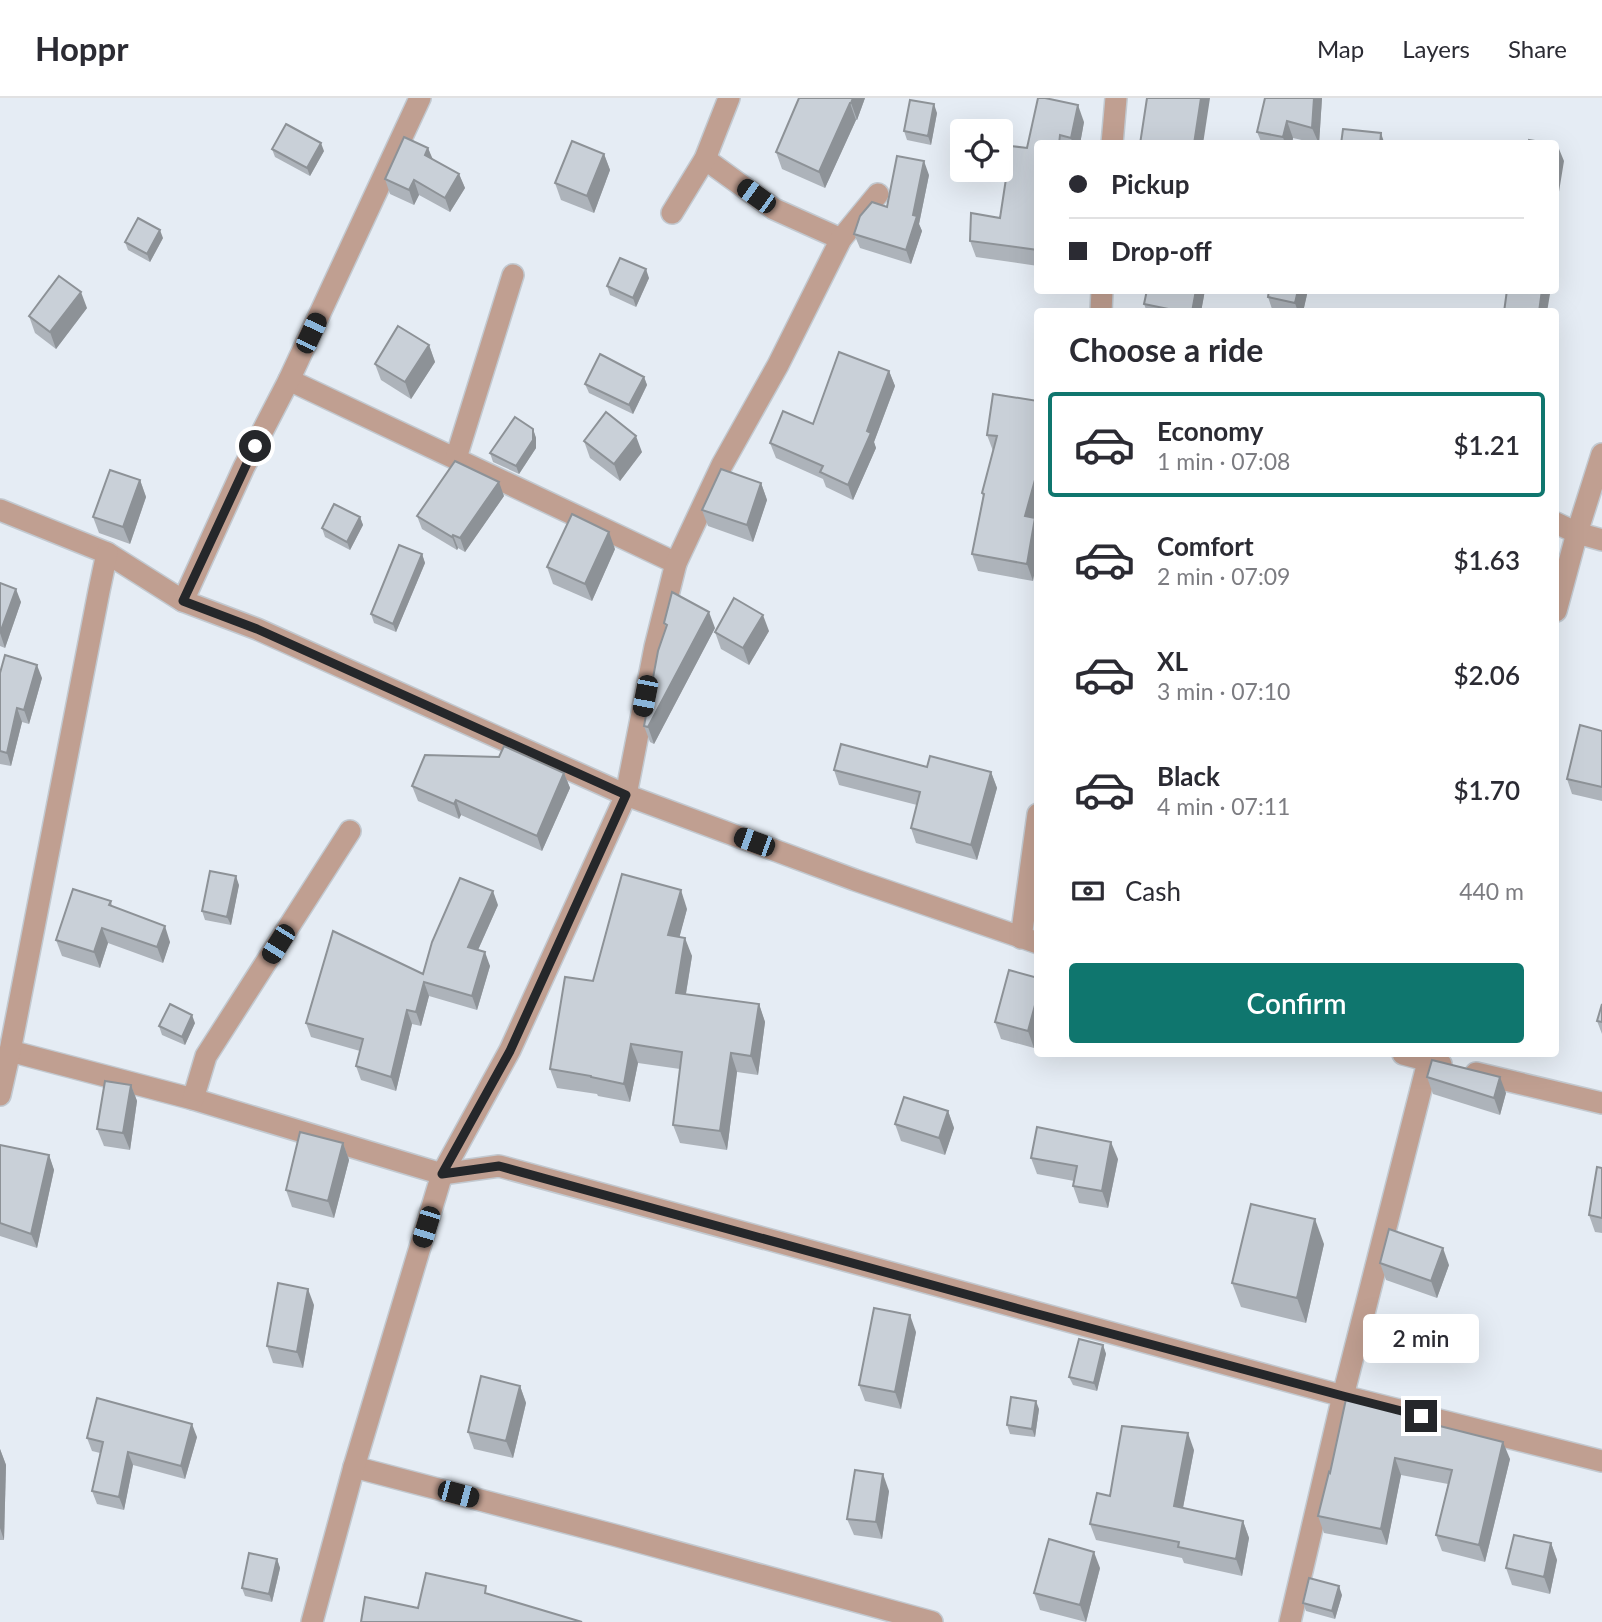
<!DOCTYPE html>
<meta charset="utf-8">
<style>
:root{--surface:#fff;--page:#f7f7f7;--text:#2b2b33;--muted:#7c7c81;--line:#e1e1e2;--accent:#0f766e}
body{margin:0;font-family:Lato,sans-serif;background:var(--page);color:var(--text);height:100vh;display:flex;flex-direction:column;font-size:26px;white-space:nowrap}
*{box-sizing:border-box;margin:0}
p{font-size:23px;color:var(--muted)}
.icon{flex:none;width:38px;height:38px;fill:none;stroke:currentColor;stroke-width:2;stroke-linecap:round;stroke-linejoin:round}
.map{position:relative;flex:1;overflow:hidden}
.side{position:absolute;left:1034px;top:210px;width:525px;height:749px;display:flex;flex-direction:column;background:var(--surface);border-radius:7px;box-shadow:0 7px 28px #0002}
.side>*{flex:none}
.banner{position:absolute;left:1034px;top:42px;width:525px;height:154px;border-radius:7px;box-shadow:0 7px 28px #0002;display:grid;align-content:center;height:154px;padding:0 35px;background:var(--surface)}
.tools{position:absolute;left:950px;top:21px;display:grid;gap:14px}
.tools a{display:grid;place-items:center;width:63px;height:63px;border-radius:7px;background:var(--surface);box-shadow:0 7px 28px #0002;font-size:35px}
.end{position:absolute;width:32px;height:32px;margin:-16px;border:9px solid #25272a;background:#fff;box-shadow:0 0 0 4px #fff}
.from{border-radius:50%}
.bubble{position:absolute;height:49px;border-radius:7px;background:var(--surface);box-shadow:0 7px 28px #0002;font-size:23px;font-weight:600;line-height:49px;text-align:center}
.car{position:absolute;width:21px;height:42px;margin:-21px -10px;border-radius:9px;box-shadow:0 0 5px 2px #0007;background:linear-gradient(#222 24%,#8ab4d8 0 40%,#222 0 76%,#8ab4d8 0 86%,#222 0)}
.banner b{display:flex;align-items:center;gap:24px;height:66px;font-size:26px}
.banner b+b{border-top:2px solid var(--line)}
.banner i{width:18px;height:18px;background:var(--text)}
ul{padding:0;list-style:none}
li{display:flex;align-items:center;gap:21px;height:105px;margin:0 14px 10px;padding:0 21px;border:4px solid transparent;border-radius:7px}
li div{flex:1}
li b{display:block;font-size:26px}
li em{font-style:normal;font-weight:600}
li.active{border-color:var(--accent)}
li>.icon{width:63px;height:63px;stroke-width:1.5}
h2{padding:0 35px;font-size:32px;line-height:84px}
.pay{display:flex;align-items:center;gap:18px;height:77px;padding:0 35px;font-size:26px}
.pay p{margin-inline-start:auto}
.action{display:flex;gap:14px;margin-top:auto;padding:14px 35px}
.action a{flex:1;height:80px;border-radius:7px;background:var(--accent);color:#fff;font-size:28px;font-weight:600;line-height:80px;text-align:center}
header{display:flex;align-items:center;gap:42px;box-sizing:border-box;height:98px;padding:0 35px;background:var(--surface);border-bottom:2px solid var(--line)}
header strong{font-size:33px}
nav{display:flex;gap:38px;margin-inline-start:auto;font-size:24px}
.map>svg:first-child{display:block}
.lines{fill:none;stroke-linecap:round;stroke-linejoin:round}
.minor-casing{stroke:#c2c9d0;stroke-width:24}
.minor{stroke:#c09f91;stroke-width:21}
.wall{fill:#adb3ba}
.shaded-wall{fill:#8d9297}
.building{fill:#c9d0d8;stroke:#8d9297;stroke-width:2}
.route{stroke:#25272a;stroke-width:9}
</style>
<header>
<strong>Hoppr</strong>
<nav><a>Map</a><a>Layers</a><a>Share</a></nav>
</header>
<div class="map">
<svg width="1602" height="1524" viewBox="0 0 1602 1524">
<rect width="100%" height="100%" fill="#e5ecf4"/>
<g class="lines">
<defs>
<g id="minor">
<path d="M1112,46L1116,0"/>
<path d="M705,61L774,111L841,141"/>
<path d="M672,115L705,61L729,0"/>
<path d="M1101,214L1102,192"/>
<path d="M289,282L676,465"/>
<path d="M456,360L513,177"/>
<path d="M0,412L107,455L183,503L257,531L626,697L855,782L1038,845"/>
<path d="M1556,425L1577,435L1602,442"/>
<path d="M183,503L244,369L289,282L420,0"/>
<path d="M1556,513L1577,435L1602,356"/>
<path d="M1021,840L1038,716"/>
<path d="M10,953L193,1001L442,1076L499,1068L1343,1298L1602,1363"/>
<path d="M1403,956L1441,966"/>
<path d="M1476,975L1602,1005"/>
<path d="M0,997L10,953L99,493L107,455"/>
<path d="M193,1001L206,958L350,733"/>
<path d="M354,1369L614,1437L932,1524"/>
<path d="M312,1524L354,1369L442,1076L510,952L626,697L655,549L676,465L722,367L778,267L841,141L878,96"/>
<path d="M1290,1524L1343,1298L1430,956"/>
</g>
</defs>
<use href="#minor" class="minor-casing"/>
<use href="#minor" class="minor"/>
</g>
<g class="wall">
<path d="M799,0H865L857,22H856L825,90L782,71L776,54Z"/>
<path d="M1322,0L1319,46L1293,40L1292,46H1262L1257,34Z"/>
<path d="M937,15L931,47L907,42L904,33Z"/>
<path d="M1084,24L1080,46H1038V168L976,159L970,143L1000,120L1027,50Z"/>
<path d="M428,50L432,61L459,76L465,90L450,114L419,97L414,107L390,96L385,81Z"/>
<path d="M272,51L324,53L310,78L275,59Z"/>
<path d="M604,56L610,72L594,115L561,102L555,85Z"/>
<path d="M929,77L919,126L922,133L911,166L860,150L854,136L887,109Z"/>
<path d="M163,140L150,164L128,152L125,144Z"/>
<path d="M649,180L636,209L610,197L607,188Z"/>
<path d="M1147,192H1205L1201,214H1147L1144,206Z"/>
<path d="M1308,192L1303,214H1273L1268,199Z"/>
<path d="M87,210L56,251L35,235L29,218Z"/>
<path d="M429,247L435,264L411,301L381,282L375,266Z"/>
<path d="M889,273L895,288L874,344L876,350L853,402L826,389L823,381L776,360L770,345L813,326Z"/>
<path d="M644,279L647,287L633,316L589,295L585,286Z"/>
<path d="M1038,303V411L1035,420L1033,483L978,473L972,456L983,398L982,395L993,353L987,337Z"/>
<path d="M533,331L536,340V350L519,376L493,364L490,355Z"/>
<path d="M584,343L642,354L620,383L590,360Z"/>
<path d="M140,382L146,399L130,446L99,435L93,419Z"/>
<path d="M761,385L767,402L753,444L708,428L702,412Z"/>
<path d="M504,398L465,454L458,450L457,452L422,431L417,418Z"/>
<path d="M360,419L363,427L350,452L325,439L322,430Z"/>
<path d="M615,451L592,503L553,486L547,469Z"/>
<path d="M422,456L425,465L396,534L374,525L371,516Z"/>
<path d="M0,485L21,504L5,550L0,548Z"/>
<path d="M664,525L715,530L654,646L650,644L644,628L666,530Z"/>
<path d="M769,533L749,567L721,551L715,534Z"/>
<path d="M0,575L42,580L29,626L22,624L11,668L0,666Z"/>
<path d="M1602,633V703L1572,696L1567,681Z"/>
<path d="M927,669L991,674L997,690L977,762L916,745L911,730L917,707L839,687L834,672Z"/>
<path d="M564,675L570,690L542,753L461,717L459,721L418,703L412,688Z"/>
<path d="M239,787L231,827L205,822L202,813Z"/>
<path d="M111,803L112,808L170,844L163,865L108,845L100,870L62,858L56,842Z"/>
<path d="M498,807L478,852L490,868L477,912L429,898L421,928L412,926L396,993L361,982L356,968L360,953L311,939L306,925L423,876Z"/>
<path d="M687,811L679,839L692,858L686,896L759,906L765,924L758,977L737,974L727,1052L680,1045L673,1027L680,971L638,965L630,1004L598,998L597,996L557,990L550,971L593,883Z"/>
<path d="M1038,880V935L1034,950L1001,941L995,924Z"/>
<path d="M1602,906V936L1597,923Z"/>
<path d="M195,925L185,947L162,937L159,928Z"/>
<path d="M1427,979L1506,995L1500,1017L1433,996Z"/>
<path d="M131,987L137,1003L130,1052L104,1048L97,1031Z"/>
<path d="M948,1013L954,1030L945,1057L901,1043L895,1026Z"/>
<path d="M343,1045L349,1062L334,1120L292,1109L286,1092Z"/>
<path d="M0,1047L49,1057L54,1072L37,1150L0,1138Z"/>
<path d="M1031,1060L1118,1061L1108,1110L1079,1105L1073,1088L1074,1083L1037,1076Z"/>
<path d="M1602,1070V1135L1595,1134L1589,1117Z"/>
<path d="M1324,1146L1306,1225L1241,1209L1232,1185Z"/>
<path d="M1380,1165L1449,1167L1437,1200L1386,1182Z"/>
<path d="M314,1207L303,1270L273,1265L267,1248Z"/>
<path d="M916,1234L901,1311L865,1303L859,1287Z"/>
<path d="M1103,1247L1106,1256L1097,1293L1073,1287L1069,1279Z"/>
<path d="M520,1288L526,1305L513,1360L474,1351L468,1334Z"/>
<path d="M1039,1311L1035,1339L1010,1336L1007,1327Z"/>
<path d="M1424,1324L1510,1361L1485,1464L1442,1453L1436,1437L1448,1386L1401,1377L1387,1447L1324,1435L1318,1418L1330,1375Z"/>
<path d="M197,1339L185,1381L133,1367L124,1412L97,1406L92,1393L100,1355L92,1353L87,1340Z"/>
<path d="M0,1351L6,1367L4,1442H0Z"/>
<path d="M1194,1352L1183,1410L1243,1423L1249,1440L1242,1478L1184,1465L1182,1460L1096,1442L1090,1426L1110,1398Z"/>
<path d="M889,1393L882,1441L854,1437L847,1421Z"/>
<path d="M1551,1445L1557,1462L1550,1496L1512,1487L1506,1470Z"/>
<path d="M277,1461L280,1470L272,1504L245,1498L242,1490Z"/>
<path d="M1100,1470L1086,1524L1040,1512L1034,1495Z"/>
<path d="M1342,1497L1335,1521L1306,1513L1303,1505Z"/>
</g>
<g class="shaded-wall">
<path d="M853,0H865L857,22L851,5Z"/>
<path d="M1201,0H1210L1203,46H1194Z"/>
<path d="M1314,0H1322L1319,46L1312,30Z"/>
<path d="M850,5L856,22L825,90L819,74Z"/>
<path d="M934,6L937,15L931,47L928,38Z"/>
<path d="M1078,7L1084,24L1080,46H1073L1071,40Z"/>
<path d="M1287,23L1293,40L1292,46H1285L1283,39Z"/>
<path d="M1381,35L1384,44V46H1380Z"/>
<path d="M321,45L324,53L310,78L307,70Z"/>
<path d="M1557,46L1564,63L1557,106L1559,110L1556,132V58Z"/>
<path d="M428,50L434,64L425,57Z"/>
<path d="M604,56L610,72L594,115L587,98Z"/>
<path d="M924,63L929,77L919,126L922,133L911,166L906,152Z"/>
<path d="M459,76L465,90L450,114L445,100Z"/>
<path d="M414,82L419,97L414,107L409,92Z"/>
<path d="M160,132L163,140L150,164L147,156Z"/>
<path d="M646,171L649,180L636,209L633,200Z"/>
<path d="M1196,192H1205L1201,214H1192Z"/>
<path d="M1298,192H1308L1303,214H1298L1295,205Z"/>
<path d="M1542,192H1548L1550,196L1547,214H1539Z"/>
<path d="M81,194L87,210L56,251L50,234Z"/>
<path d="M429,247L435,264L411,301L405,284Z"/>
<path d="M889,273L895,288L874,344L876,350L853,402L848,387Z"/>
<path d="M644,279L647,287L633,316L629,307Z"/>
<path d="M533,331L536,340V350L519,376L516,368Z"/>
<path d="M636,338L642,354L620,383L614,366Z"/>
<path d="M1038,371V411L1031,435L1025,418Z"/>
<path d="M140,382L146,399L130,446L123,429Z"/>
<path d="M499,384L504,398L465,454L460,440Z"/>
<path d="M761,385L767,402L753,444L747,427Z"/>
<path d="M360,419L363,427L350,452L347,444Z"/>
<path d="M1035,420L1038,427V457L1033,483L1027,466Z"/>
<path d="M609,434L615,451L592,503L585,486Z"/>
<path d="M453,437L458,450L457,452L452,439Z"/>
<path d="M422,456L425,465L396,534L393,526Z"/>
<path d="M16,491L21,504L5,550L0,535Z"/>
<path d="M709,514L715,530L654,646L648,629Z"/>
<path d="M763,517L769,533L749,567L743,550Z"/>
<path d="M37,567L42,580L29,626L24,612Z"/>
<path d="M17,610L22,624L11,668L7,655Z"/>
<path d="M991,674L997,690L977,762L971,747Z"/>
<path d="M564,675L570,690L542,753L537,738Z"/>
<path d="M456,702L461,717L459,721L454,706Z"/>
<path d="M236,778L239,787L231,827L227,819Z"/>
<path d="M681,792L687,811L675,856L668,837Z"/>
<path d="M493,793L498,807L473,863L468,849Z"/>
<path d="M165,828L170,844L163,865L157,849Z"/>
<path d="M102,830L108,845L100,870L94,854Z"/>
<path d="M685,840L692,858L683,913L676,895Z"/>
<path d="M485,854L490,868L477,912L472,898Z"/>
<path d="M424,884L429,898L421,928L416,914Z"/>
<path d="M1038,896V935L1034,950L1028,933Z"/>
<path d="M759,906L765,924L758,977L751,958Z"/>
<path d="M407,912L412,926L396,993L391,979Z"/>
<path d="M192,917L195,925L185,947L182,939Z"/>
<path d="M631,946L638,965L630,1004L624,986Z"/>
<path d="M731,955L737,974L727,1052L720,1033Z"/>
<path d="M1500,979L1506,995L1500,1017L1494,1000Z"/>
<path d="M131,987L137,1003L130,1052L123,1035Z"/>
<path d="M948,1013L954,1030L945,1057L939,1040Z"/>
<path d="M1111,1044L1118,1061L1108,1110L1102,1093Z"/>
<path d="M343,1045L349,1062L334,1120L328,1103Z"/>
<path d="M49,1057L54,1072L37,1150L31,1136Z"/>
<path d="M1315,1121L1324,1146L1306,1225L1297,1200Z"/>
<path d="M1443,1150L1449,1167L1437,1200L1431,1183Z"/>
<path d="M308,1191L314,1207L303,1270L297,1254Z"/>
<path d="M910,1217L916,1234L901,1311L895,1294Z"/>
<path d="M1103,1247L1106,1256L1097,1293L1094,1285Z"/>
<path d="M520,1288L526,1305L513,1360L506,1343Z"/>
<path d="M1036,1303L1039,1311L1035,1339L1032,1331Z"/>
<path d="M192,1326L197,1339L185,1381L181,1368Z"/>
<path d="M1188,1335L1194,1352L1180,1425L1174,1408Z"/>
<path d="M1503,1344L1510,1361L1485,1464L1479,1447Z"/>
<path d="M0,1351L6,1367L4,1442L0,1430Z"/>
<path d="M128,1354L133,1367L124,1412L119,1399Z"/>
<path d="M1395,1360L1401,1377L1387,1447L1381,1431Z"/>
<path d="M883,1376L889,1393L882,1441L876,1424Z"/>
<path d="M1243,1423L1249,1440L1242,1478L1236,1461Z"/>
<path d="M1551,1445L1557,1462L1550,1496L1544,1479Z"/>
<path d="M1094,1454L1100,1470L1086,1524L1080,1507Z"/>
<path d="M277,1461L280,1470L272,1504L269,1496Z"/>
<path d="M1339,1488L1342,1497L1335,1521L1332,1513Z"/>
</g>
<g class="building">
<path d="M799,0H853L851,5H850L819,74L776,54Z"/>
<path d="M1038,0H1045L1078,7L1071,40L1060,37L1059,46H1038V152L970,143L971,115L1000,120L1011,48L1027,50Z"/>
<path d="M1147,0H1201L1194,46H1140Z"/>
<path d="M1265,0H1314L1312,30L1287,23L1283,39L1257,34Z"/>
<path d="M910,2L934,6L928,38L904,33Z"/>
<path d="M286,26L321,45L307,70L272,51Z"/>
<path d="M1343,31L1381,35L1380,46H1341Z"/>
<path d="M404,39L428,50L425,57L459,76L445,100L414,82L409,92L385,81Z"/>
<path d="M1529,42L1553,46H1528Z"/>
<path d="M572,43L604,56L587,98L555,85Z"/>
<path d="M897,58L924,63L913,117L917,118L906,152L854,136L860,118L872,104L887,109Z"/>
<path d="M138,120L160,132L147,156L125,144Z"/>
<path d="M620,160L646,171L633,200L607,188Z"/>
<path d="M59,178L81,194L50,234L29,218Z"/>
<path d="M1147,192H1196L1192,214H1183L1144,206Z"/>
<path d="M1269,192H1298L1295,205L1268,199Z"/>
<path d="M1507,192H1542L1539,214H1504Z"/>
<path d="M398,228L429,247L405,284L375,266Z"/>
<path d="M839,254L889,273L867,333L871,335L848,387L820,374L823,368L770,345L783,313L813,326Z"/>
<path d="M600,256L644,279L629,307L585,286Z"/>
<path d="M993,296L1038,303V371L1025,418L1035,420L1027,466L972,456L984,396L982,395L997,338L987,337Z"/>
<path d="M606,314L636,338L614,366L584,343Z"/>
<path d="M515,319L533,331V342L516,368L490,355Z"/>
<path d="M455,363L499,384L460,440L453,437L452,439L417,418Z"/>
<path d="M721,371L761,385L747,427L702,412Z"/>
<path d="M110,372L140,382L123,429L93,419Z"/>
<path d="M334,406L360,419L347,444L322,430Z"/>
<path d="M572,416L609,434L585,486L547,469Z"/>
<path d="M399,447L422,456L393,526L371,516Z"/>
<path d="M0,485L16,491L0,535Z"/>
<path d="M672,494L709,514L648,629L644,628L658,553L667,527L664,525Z"/>
<path d="M734,500L763,517L743,550L715,534Z"/>
<path d="M5,557L37,567L24,612L17,610L7,655L0,653V575Z"/>
<path d="M1580,627L1602,633V689L1567,681Z"/>
<path d="M841,646L927,669L930,658L991,674L971,747L911,730L920,694L834,672Z"/>
<path d="M504,648L564,675L537,738L456,702L454,706L412,688L425,657L499,659Z"/>
<path d="M210,773L236,778L227,819L202,813Z"/>
<path d="M622,776L681,792L668,837L685,840L676,895L759,906L751,958L731,955L720,1033L673,1027L682,954L631,946L624,986L591,979V978L550,971L565,879L593,883Z"/>
<path d="M460,780L493,793L468,849L485,854L472,898L424,884L416,914L407,912L391,979L356,968L363,941L306,925L333,833L423,876L432,844Z"/>
<path d="M73,791L111,803L109,807L165,828L157,849L102,830L94,854L56,842Z"/>
<path d="M1009,872L1038,880V896L1028,933L995,924Z"/>
<path d="M170,906L192,917L182,939L159,928Z"/>
<path d="M1602,906V924L1597,923Z"/>
<path d="M1432,962L1500,979L1494,1000L1427,979Z"/>
<path d="M105,983L131,987L123,1035L97,1031Z"/>
<path d="M904,999L948,1013L939,1040L895,1026Z"/>
<path d="M1037,1029L1111,1044L1102,1093L1073,1088L1077,1068L1031,1060Z"/>
<path d="M300,1034L343,1045L328,1103L286,1092Z"/>
<path d="M0,1047L49,1057L31,1136L0,1125Z"/>
<path d="M1597,1069L1602,1070V1120L1589,1117Z"/>
<path d="M1251,1106L1315,1121L1297,1200L1232,1185Z"/>
<path d="M1389,1131L1443,1150L1431,1183L1380,1165Z"/>
<path d="M278,1185L308,1191L297,1254L267,1248Z"/>
<path d="M874,1210L910,1217L895,1294L859,1287Z"/>
<path d="M1079,1241L1103,1247L1094,1285L1069,1279Z"/>
<path d="M481,1278L520,1288L506,1343L468,1334Z"/>
<path d="M1011,1299L1036,1303L1032,1331L1007,1327Z"/>
<path d="M97,1300L192,1326L181,1368L128,1354L119,1399L92,1393L103,1344L87,1340Z"/>
<path d="M1346,1301L1422,1317L1420,1323L1503,1344L1479,1447L1436,1437L1452,1372L1395,1360L1381,1431L1318,1418L1329,1374L1330,1375Z"/>
<path d="M1122,1328L1188,1335L1174,1408L1243,1423L1236,1461L1178,1449L1179,1444L1090,1426L1097,1395L1110,1398Z"/>
<path d="M855,1372L883,1376L876,1424L847,1421Z"/>
<path d="M1514,1437L1551,1445L1544,1479L1506,1470Z"/>
<path d="M1049,1441L1094,1454L1080,1507L1034,1495Z"/>
<path d="M249,1455L277,1461L269,1496L242,1490Z"/>
<path d="M426,1475L486,1488L485,1495L582,1524H361L365,1499L418,1510Z"/>
<path d="M1309,1480L1339,1488L1332,1513L1303,1505Z"/>
</g>
<g class="lines">
<path class="route" d="M255,348L183,503L257,531L626,697L510,953L442,1076L499,1068L1034,1215L1343,1298L1421,1318"/>
</g>
</svg>
<div class="tools">
<a><svg class="icon" aria-label="locate" viewBox="0 0 24 24"><circle cx="12" cy="12" r="6"/><path d="M12 2v4M12 18v4M2 12h4M18 12h4"/></svg></a>
</div>
<i class="end from" style="left:255px;top:348px"></i>
<i class="end" style="left:1421px;top:1318px"></i>
<div class="bubble" style="left:1363px;top:1216px;width:116px">2 min</div>
<i class="car" style="left:756px;top:98px;rotate:306deg"></i>
<i class="car" style="left:311px;top:235px;rotate:25deg"></i>
<i class="car" style="left:645px;top:598px;rotate:191deg"></i>
<i class="car" style="left:754px;top:744px;rotate:290deg"></i>
<i class="car" style="left:278px;top:846px;rotate:212deg"></i>
<i class="car" style="left:426px;top:1129px;rotate:197deg"></i>
<i class="car" style="left:458px;top:1396px;rotate:105deg"></i>
<div class="banner">
<b><i class="from"></i>Pickup</b>
<b><i></i>Drop-off</b>
</div>
<section class="side">
<h2>Choose a ride</h2>
<ul>
<li class="active"><svg class="icon" aria-label="car" viewBox="0 0 24 24"><path d="M5 17H2v-5l4-1 3-4h7l3 4 3 1v5h-3M9 17h6M6 11h13"/><circle cx="7" cy="17" r="2"/><circle cx="17" cy="17" r="2"/></svg><div><b>Economy</b><p>1 min · 07:08</p></div><em>$1.21</em></li>
<li><svg class="icon" aria-label="car" viewBox="0 0 24 24"><path d="M5 17H2v-5l4-1 3-4h7l3 4 3 1v5h-3M9 17h6M6 11h13"/><circle cx="7" cy="17" r="2"/><circle cx="17" cy="17" r="2"/></svg><div><b>Comfort</b><p>2 min · 07:09</p></div><em>$1.63</em></li>
<li><svg class="icon" aria-label="car" viewBox="0 0 24 24"><path d="M5 17H2v-5l4-1 3-4h7l3 4 3 1v5h-3M9 17h6M6 11h13"/><circle cx="7" cy="17" r="2"/><circle cx="17" cy="17" r="2"/></svg><div><b>XL</b><p>3 min · 07:10</p></div><em>$2.06</em></li>
<li><svg class="icon" aria-label="car" viewBox="0 0 24 24"><path d="M5 17H2v-5l4-1 3-4h7l3 4 3 1v5h-3M9 17h6M6 11h13"/><circle cx="7" cy="17" r="2"/><circle cx="17" cy="17" r="2"/></svg><div><b>Black</b><p>4 min · 07:11</p></div><em>$1.70</em></li>
</ul>
<div class="pay"><svg class="icon" aria-label="cash" viewBox="0 0 24 24"><path d="M3 7h18v10H3z"/><circle cx="12" cy="12" r="2"/></svg>Cash<p>440 m</p></div>
<div class="action"><a>Confirm</a></div>
</section>
</div>
